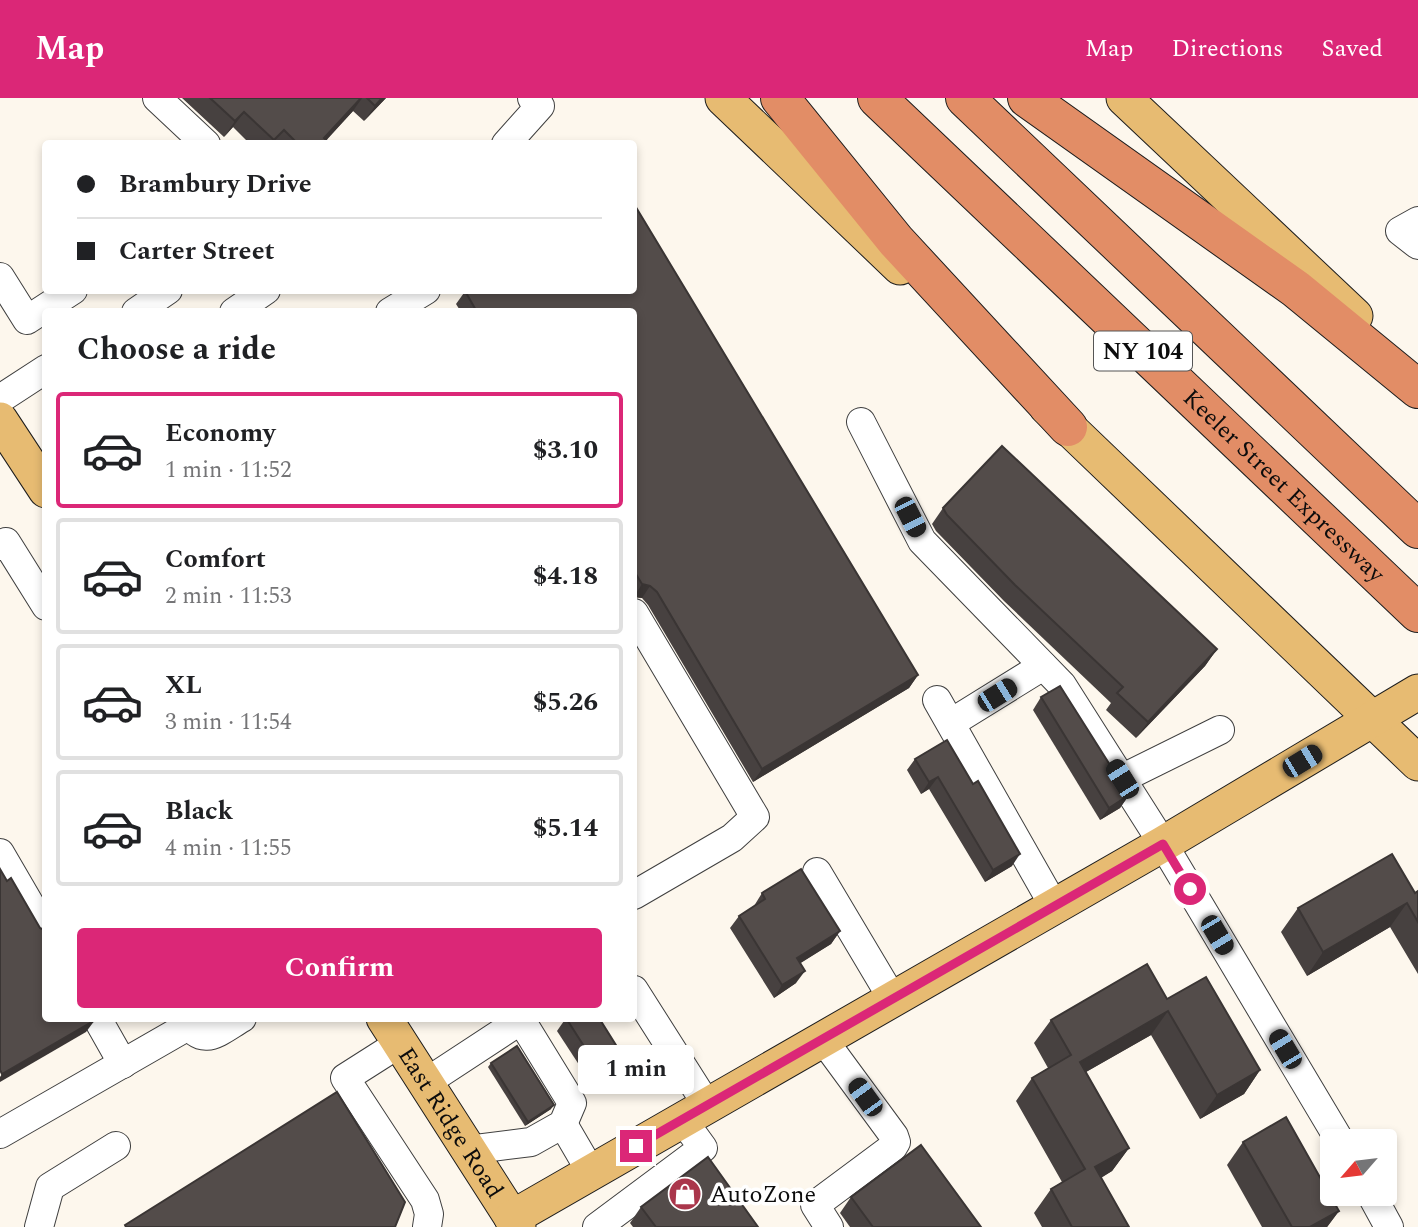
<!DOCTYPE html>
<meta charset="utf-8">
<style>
:root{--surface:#fff;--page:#f6f6f6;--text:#202124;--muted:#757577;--line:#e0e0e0;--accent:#db2777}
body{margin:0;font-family:Spectral,serif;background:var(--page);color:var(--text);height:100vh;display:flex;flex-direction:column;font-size:26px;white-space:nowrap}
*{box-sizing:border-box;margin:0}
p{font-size:23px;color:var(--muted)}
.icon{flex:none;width:38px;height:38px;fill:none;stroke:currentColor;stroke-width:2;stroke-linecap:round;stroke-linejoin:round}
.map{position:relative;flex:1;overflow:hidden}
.drawer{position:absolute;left:42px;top:210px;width:595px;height:714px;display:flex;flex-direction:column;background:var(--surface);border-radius:7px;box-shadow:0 4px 10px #0003}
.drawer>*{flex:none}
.hud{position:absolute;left:42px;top:42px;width:595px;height:154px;border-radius:7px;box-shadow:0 4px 10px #0003;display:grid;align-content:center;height:154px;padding:0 35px;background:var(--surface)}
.needle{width:46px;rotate:242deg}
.tools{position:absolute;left:1320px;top:1031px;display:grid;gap:14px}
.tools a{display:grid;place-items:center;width:77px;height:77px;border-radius:7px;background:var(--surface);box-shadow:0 4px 10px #0003;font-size:35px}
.end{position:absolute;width:32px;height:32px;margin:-16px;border:9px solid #db2777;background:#fff;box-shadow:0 0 0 4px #fff}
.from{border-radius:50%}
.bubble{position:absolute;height:49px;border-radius:7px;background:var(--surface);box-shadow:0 4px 10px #0003;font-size:23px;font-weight:700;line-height:49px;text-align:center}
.car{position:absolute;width:21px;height:42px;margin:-21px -10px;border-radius:9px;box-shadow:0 0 5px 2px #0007;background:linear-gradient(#222 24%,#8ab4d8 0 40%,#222 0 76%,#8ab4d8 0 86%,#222 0)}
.hud b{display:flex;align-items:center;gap:24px;height:66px;font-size:26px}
.hud b+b{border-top:2px solid var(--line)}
.hud i{width:18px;height:18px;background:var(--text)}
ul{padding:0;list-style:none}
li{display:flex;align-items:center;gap:21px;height:116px;margin:0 14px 10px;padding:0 21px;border:4px solid var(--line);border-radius:7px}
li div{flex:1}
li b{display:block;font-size:26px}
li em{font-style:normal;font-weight:700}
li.current{border-color:var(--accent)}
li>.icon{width:63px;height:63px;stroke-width:1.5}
h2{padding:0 35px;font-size:32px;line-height:84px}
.action{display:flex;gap:14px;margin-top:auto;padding:14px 35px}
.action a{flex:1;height:80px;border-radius:7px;background:var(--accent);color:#fff;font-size:28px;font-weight:700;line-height:80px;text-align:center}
header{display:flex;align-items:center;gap:42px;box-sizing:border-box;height:98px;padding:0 35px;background:var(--accent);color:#fff}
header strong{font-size:33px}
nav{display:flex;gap:38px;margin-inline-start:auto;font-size:24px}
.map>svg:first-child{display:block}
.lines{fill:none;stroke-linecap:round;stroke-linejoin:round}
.minor-casing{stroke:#3f3f3f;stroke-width:30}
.major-casing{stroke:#1d1d1d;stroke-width:37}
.highway-casing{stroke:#1d1d1d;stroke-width:40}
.minor{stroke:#fff;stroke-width:28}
.major{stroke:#e7bb72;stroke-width:35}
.highway{stroke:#e28d66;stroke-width:38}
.wall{fill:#474140}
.shaded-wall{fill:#3a3534}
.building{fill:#534c4a;stroke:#3a3534;stroke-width:2}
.route{stroke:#db2777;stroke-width:9}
.labels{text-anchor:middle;stroke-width:7;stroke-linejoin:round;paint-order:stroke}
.shield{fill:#fff;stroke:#555;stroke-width:2}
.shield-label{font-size:23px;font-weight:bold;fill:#0c0c0c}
.street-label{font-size:24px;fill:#0c0c0c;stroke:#fff}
.poi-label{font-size:24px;fill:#0c0c0c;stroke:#fff;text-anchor:start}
</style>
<header>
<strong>Map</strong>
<nav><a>Map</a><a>Directions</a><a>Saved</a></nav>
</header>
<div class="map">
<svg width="1418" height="1129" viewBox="0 0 1418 1129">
<rect width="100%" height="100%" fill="#fdf7ed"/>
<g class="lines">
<defs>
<g id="minor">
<path d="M157,0L206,46"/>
<path d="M506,46L540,8L532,0"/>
<path d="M1418,123L1400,133L1418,147"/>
<path d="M0,179L27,222L73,192"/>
<path d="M136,214L168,192"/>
<path d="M234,214L266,192"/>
<path d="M390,214L426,192"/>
<path d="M0,301L46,271"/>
<path d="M861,324L922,443L1062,587L1163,746L1340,1043"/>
<path d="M0,448L6,444L46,508"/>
<path d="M634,515L755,719L732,740L634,797"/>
<path d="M937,602L1054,808"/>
<path d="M951,625L1043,568"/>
<path d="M1121,681L1220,632"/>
<path d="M0,755L46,834"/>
<path d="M817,774L892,900"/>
<path d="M634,892L707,1007"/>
<path d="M97,920L123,966"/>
<path d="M184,920C202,952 218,934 242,920"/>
<path d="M822,940L894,1038L896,1044L893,1049L815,1107L829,1129"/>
<path d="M400,945L345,980L425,1102L429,1116L427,1129"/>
<path d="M425,985L521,922L572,1005L563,1026L531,1044L468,1052"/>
<path d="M563,1026L591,1074"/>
<path d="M0,1036L188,928"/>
<path d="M1371,1096L1389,1129"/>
<path d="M39,1129L50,1089L116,1048"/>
<path d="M597,1129L703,1050L682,1021"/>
</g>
<g id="major">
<path d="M723,0L900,169"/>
<path d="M1124,0L1355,218"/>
<path d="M1047,309L1418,665"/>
<path d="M0,322L46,392"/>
<path id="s1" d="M384,920L518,1129"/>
<path d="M512,1120L1163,746L1418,594"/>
</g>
<g id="highway">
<path d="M780,0L896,143L1068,329"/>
<path id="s2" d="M877,0L1418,515"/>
<path d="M965,0L1418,431"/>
<path d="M1027,0L1296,191L1418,291"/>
</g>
</defs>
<use href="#minor" class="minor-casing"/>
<use href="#major" class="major-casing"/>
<use href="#highway" class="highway-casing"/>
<use href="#minor" class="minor"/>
<use href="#major" class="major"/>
<use href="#highway" class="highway"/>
</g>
<g class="wall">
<path d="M182,0H386L364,23L353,13L326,42L330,46H250L233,29L224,39Z"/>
<path d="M634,106L918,577L909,590L753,684L648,507L642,500L634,499V214H461L456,206L466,192H634Z"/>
<path d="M943,410L1217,551L1205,568L1136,640L1106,612L1111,605L1004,503L936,433L932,426Z"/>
<path d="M1041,599L1129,697L1120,710L1100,722L1033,612Z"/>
<path d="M947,642L1012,768L985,784L929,691L921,696L907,672L915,661Z"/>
<path d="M1418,793V876L1390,829L1307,878L1281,834L1298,810L1415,795Z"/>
<path d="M762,795L840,833L831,846L800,865L796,885L774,900L730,830L739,818L754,808Z"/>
<path d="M1167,901L1260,972L1244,996L1200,1021L1151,937L1086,974L1129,1050L1112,1073L1101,1080L1129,1129H1042L1034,1115L1051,1091L1062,1084L1016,1003L1032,980L1048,970L1034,945L1051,922Z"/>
<path d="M566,920L610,964L587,979L557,933Z"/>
<path d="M491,965L551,1011L525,1028L488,969Z"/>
<path d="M1243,1044L1339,1113L1327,1129H1262L1227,1067Z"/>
<path d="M851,1099L981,1129H850L840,1115Z"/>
<path d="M641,1109L758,1129H633L630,1125Z"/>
</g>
<g class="shaded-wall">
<path d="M362,0L353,13L323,46L324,40Z"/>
<path d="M382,0H386L364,23L375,8Z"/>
<path d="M244,14L233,29L224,39L235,23Z"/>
<path d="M642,486L650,488L642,500L634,499Z"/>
<path d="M1217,551L1205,568L1136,640L1148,624Z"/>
<path d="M918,577L909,590L753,684L762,671Z"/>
<path d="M938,679L929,691L921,696L929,684Z"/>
<path d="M1129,697L1120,710L1100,722L1109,710Z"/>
<path d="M1020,756L1012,768L985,784L993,772Z"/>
<path d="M1407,805L1390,829L1307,878L1323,854Z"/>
<path d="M840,833L831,846L788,873L797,860Z"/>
<path d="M805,873L796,885L774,900L782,887Z"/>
<path d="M1168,913L1151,937L1063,987L1080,964Z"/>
<path d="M95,922L86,934L0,984V979L2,976Z"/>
<path d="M619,952L610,964L587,979L596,967Z"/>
<path d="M1260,972L1244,996L1200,1021L1217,997Z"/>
<path d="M554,1007L551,1011L525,1028L528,1024Z"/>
<path d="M1129,1050L1112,1073L1078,1093L1095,1069Z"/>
<path d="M1339,1113L1327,1129H1310Z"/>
</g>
<g class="building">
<path d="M210,0H361L324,40L330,46H298L284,32L274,42L244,14L235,23Z"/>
<path d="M367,0H382L375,8Z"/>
<path d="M634,106L918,577L762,671L657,494L650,488L642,486L634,473V214H477L465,193L634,192Z"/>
<path d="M1002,348L1217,551L1148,624L1117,595L1123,589L1015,487L947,417L943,410Z"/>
<path d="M1060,588L1129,697L1109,710L1041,599Z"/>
<path d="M947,642L973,686L978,683L1020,756L993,772L938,679L929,684L915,661Z"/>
<path d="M1392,756L1415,795L1418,793V824L1407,805L1323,854L1298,810Z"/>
<path d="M0,771L7,783L11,780L40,830L46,833V920H94L95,922L2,976L0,972Z"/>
<path d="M801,771L840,833L797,860L805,873L782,887L739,818L765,801L762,795Z"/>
<path d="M1147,866L1167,901L1206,879L1260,972L1217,997L1168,913L1080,964L1129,1050L1095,1069L1129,1129H1072L1051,1091L1085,1071L1032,980L1071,957L1051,922Z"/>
<path d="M566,920H599L619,952L596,967Z"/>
<path d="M517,948L554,1007L528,1024L491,965Z"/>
<path d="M337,994L405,1104L395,1129H126L125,1127Z"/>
<path d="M1286,1019L1339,1113L1310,1129H1292L1243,1044Z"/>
<path d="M921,1047L981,1129H873L851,1099Z"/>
<path d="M708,1059L758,1129H656L641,1109Z"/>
</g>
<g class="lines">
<path class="route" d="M636,1048L1163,746L1190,791"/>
</g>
<defs>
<symbol id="shop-disc" viewBox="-11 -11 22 22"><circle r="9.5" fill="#aa364b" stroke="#fff"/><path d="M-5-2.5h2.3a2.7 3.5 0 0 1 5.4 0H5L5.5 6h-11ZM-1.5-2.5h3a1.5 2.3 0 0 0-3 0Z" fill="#fff"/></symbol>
</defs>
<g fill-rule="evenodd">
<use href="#shop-disc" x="666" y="1077" width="38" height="38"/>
</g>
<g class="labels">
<rect class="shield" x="1094" y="233.5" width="98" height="39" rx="5"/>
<g class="shield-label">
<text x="1143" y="261">NY 104</text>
</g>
<g class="street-label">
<text dy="8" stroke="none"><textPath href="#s2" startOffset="562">Keeler Street Expressway</textPath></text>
<text dy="8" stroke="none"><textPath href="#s1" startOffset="124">East Ridge Road</textPath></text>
</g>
<g class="poi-label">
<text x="710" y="1104">AutoZone</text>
</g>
</g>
</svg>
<div class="tools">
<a><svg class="needle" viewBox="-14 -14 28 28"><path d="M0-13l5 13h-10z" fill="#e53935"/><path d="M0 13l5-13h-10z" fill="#757577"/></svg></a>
</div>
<i class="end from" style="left:1190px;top:791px"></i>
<i class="end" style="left:636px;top:1048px"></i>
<div class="bubble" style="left:578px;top:947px;width:116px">1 min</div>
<i class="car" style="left:910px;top:419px;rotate:153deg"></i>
<i class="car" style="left:997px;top:597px;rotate:58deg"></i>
<i class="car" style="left:1302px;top:663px;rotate:59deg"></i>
<i class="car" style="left:1122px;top:681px;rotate:328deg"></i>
<i class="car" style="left:1217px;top:837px;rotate:149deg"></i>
<i class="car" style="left:1285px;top:951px;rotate:329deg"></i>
<i class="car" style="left:865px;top:999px;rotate:324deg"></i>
<div class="hud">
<b><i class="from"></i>Brambury Drive</b>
<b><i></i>Carter Street</b>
</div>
<section class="drawer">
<h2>Choose a ride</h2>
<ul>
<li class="current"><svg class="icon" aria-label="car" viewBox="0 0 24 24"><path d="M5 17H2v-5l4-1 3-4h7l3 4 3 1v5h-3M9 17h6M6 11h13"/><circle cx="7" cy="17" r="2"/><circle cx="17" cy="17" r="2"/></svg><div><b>Economy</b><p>1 min · 11:52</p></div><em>$3.10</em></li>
<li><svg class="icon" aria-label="car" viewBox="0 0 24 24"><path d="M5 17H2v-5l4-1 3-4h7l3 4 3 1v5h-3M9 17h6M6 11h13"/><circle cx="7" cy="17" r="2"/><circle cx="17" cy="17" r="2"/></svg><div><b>Comfort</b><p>2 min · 11:53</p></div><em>$4.18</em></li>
<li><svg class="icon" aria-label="car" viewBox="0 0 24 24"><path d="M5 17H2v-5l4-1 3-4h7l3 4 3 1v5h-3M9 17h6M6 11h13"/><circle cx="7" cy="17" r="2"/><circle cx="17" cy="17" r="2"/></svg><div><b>XL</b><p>3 min · 11:54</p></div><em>$5.26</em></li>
<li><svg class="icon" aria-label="car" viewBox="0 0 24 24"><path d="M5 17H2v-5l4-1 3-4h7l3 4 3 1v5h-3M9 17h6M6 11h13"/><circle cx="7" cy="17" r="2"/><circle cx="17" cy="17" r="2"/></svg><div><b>Black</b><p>4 min · 11:55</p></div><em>$5.14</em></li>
</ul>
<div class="action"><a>Confirm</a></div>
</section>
</div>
